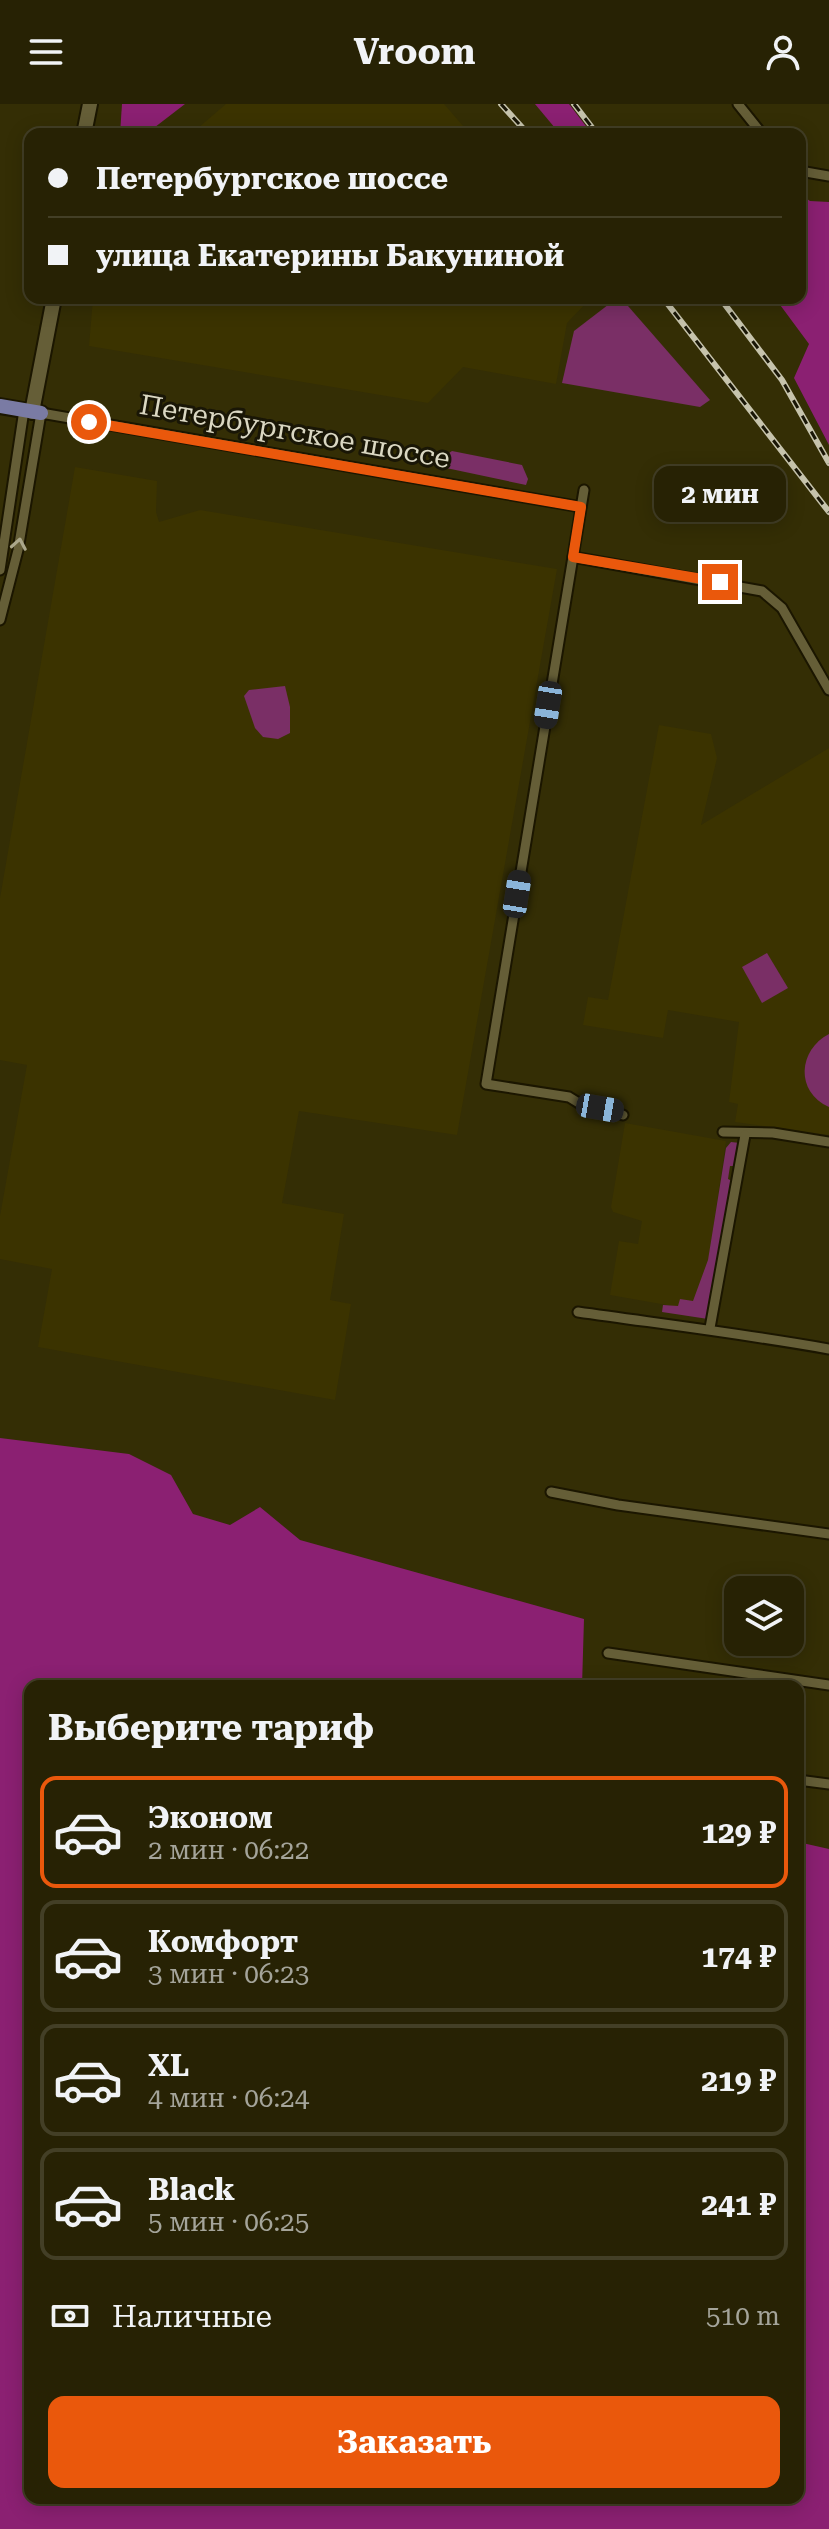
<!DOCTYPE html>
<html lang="ru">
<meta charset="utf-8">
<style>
:root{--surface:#272204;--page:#2f2a0e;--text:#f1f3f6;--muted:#a4a49a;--line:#433f26;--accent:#ea580c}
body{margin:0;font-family:"Roboto Serif",serif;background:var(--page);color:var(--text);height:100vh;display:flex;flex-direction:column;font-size:30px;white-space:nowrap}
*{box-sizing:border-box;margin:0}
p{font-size:26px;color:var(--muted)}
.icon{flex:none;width:44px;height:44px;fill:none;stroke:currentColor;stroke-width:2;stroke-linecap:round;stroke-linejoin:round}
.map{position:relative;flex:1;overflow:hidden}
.panel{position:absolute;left:24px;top:1576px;width:780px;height:824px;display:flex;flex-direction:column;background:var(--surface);border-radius:16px;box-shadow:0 4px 20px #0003,0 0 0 2px var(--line)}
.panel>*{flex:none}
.hud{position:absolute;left:24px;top:24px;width:782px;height:176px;border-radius:16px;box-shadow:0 4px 20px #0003,0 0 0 2px var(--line);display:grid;align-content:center;height:176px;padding:0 24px;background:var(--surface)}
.controls{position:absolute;left:724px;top:1472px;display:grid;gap:16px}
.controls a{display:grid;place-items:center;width:80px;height:80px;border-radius:16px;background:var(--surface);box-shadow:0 4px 20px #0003,0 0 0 2px var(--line);font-size:40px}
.end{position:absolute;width:36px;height:36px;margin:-18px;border:10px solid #ea580c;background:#fff;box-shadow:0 0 0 4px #fff}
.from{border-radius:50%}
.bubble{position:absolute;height:56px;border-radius:16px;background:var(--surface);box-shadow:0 4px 20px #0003,0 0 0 2px var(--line);font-size:26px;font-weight:700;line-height:56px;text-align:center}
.car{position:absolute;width:24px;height:48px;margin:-24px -12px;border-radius:10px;box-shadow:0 0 6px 2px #0007;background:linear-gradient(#222 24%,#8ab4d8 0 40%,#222 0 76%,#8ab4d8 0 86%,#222 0)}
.hud b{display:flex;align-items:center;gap:28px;height:76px;font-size:30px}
.hud b+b{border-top:2px solid var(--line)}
.hud i{width:20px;height:20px;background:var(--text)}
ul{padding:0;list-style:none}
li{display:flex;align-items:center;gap:24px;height:112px;margin:0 16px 12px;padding:0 8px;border:4px solid var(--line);border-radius:16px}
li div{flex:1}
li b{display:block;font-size:30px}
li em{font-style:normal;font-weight:700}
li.selected{border-color:var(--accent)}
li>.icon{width:72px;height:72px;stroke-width:1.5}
h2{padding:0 24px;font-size:36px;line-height:96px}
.pay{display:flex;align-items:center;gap:20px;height:88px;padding:0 24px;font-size:30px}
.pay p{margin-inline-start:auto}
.button{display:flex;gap:16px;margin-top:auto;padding:16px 24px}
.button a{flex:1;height:92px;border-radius:16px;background:var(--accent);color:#fff;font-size:32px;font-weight:700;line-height:92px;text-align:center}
header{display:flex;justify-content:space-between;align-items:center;height:104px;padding:0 24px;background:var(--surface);font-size:36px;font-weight:700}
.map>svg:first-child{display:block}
.built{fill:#3b3300}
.green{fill:#7a2f66}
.forest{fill:#8b2072}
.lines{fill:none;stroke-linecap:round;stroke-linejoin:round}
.minor-casing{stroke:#1b1600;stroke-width:13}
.secondary-casing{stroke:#1b1600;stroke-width:18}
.primary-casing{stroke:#1b1600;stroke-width:18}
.minor{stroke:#655e37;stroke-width:9}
.secondary{stroke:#655e37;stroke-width:14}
.primary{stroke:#7a7ba4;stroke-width:14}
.rail-casing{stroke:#c6c3ac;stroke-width:6}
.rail{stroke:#191606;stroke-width:3;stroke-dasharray:9;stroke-linecap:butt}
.oneway{stroke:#aba78a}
.route{stroke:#ea580c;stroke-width:10}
.labels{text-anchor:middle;stroke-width:6;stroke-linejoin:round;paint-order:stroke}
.street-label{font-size:28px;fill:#dad7c2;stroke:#191606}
</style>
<header><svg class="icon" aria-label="menu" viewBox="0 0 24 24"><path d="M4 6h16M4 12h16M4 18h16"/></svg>Vroom<svg class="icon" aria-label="person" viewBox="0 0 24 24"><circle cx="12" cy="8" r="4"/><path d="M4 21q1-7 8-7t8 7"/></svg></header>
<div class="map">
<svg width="829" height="2425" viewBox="0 0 829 2425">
<rect width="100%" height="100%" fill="#342e05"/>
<g class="built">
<path d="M226,0H444L470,30H191Z"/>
<path d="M93,194H591L567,219L556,280L463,263L428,299L89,242Z"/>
<path d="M75,363L157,377L156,408L159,418L200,406L557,465L457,1031L299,1007L282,1099L344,1110L330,1196L351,1200L335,1296L38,1243L52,1165L0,1155V1112L27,961L0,956V794Z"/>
<path d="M659,621L711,630L717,654L701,721L829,644V1031L735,1018L738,1000L729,998L739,918L668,906L663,934L583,921L588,893L608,896Z"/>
<path d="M625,1019L726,1037L701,1207L610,1191L619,1137L638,1140L642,1117L613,1108L611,1103Z"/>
</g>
<g class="green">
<path d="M617,194H621L710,296L700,303L562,279L574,227Z"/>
<path d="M452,347L522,361L528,375L526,381L432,361Z"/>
<path d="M285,582L290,603V629L278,635L263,633L255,624L244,592L249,586Z"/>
<path d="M767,849L788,884L762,899L742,863Z"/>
<path d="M829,930V1003C795,988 798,946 829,930Z"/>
<path d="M731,1038L740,1039L737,1062H730L728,1075L734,1078L708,1215L662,1208L663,1201L678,1202L680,1195L693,1197L708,1156L726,1044Z"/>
</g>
<g class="forest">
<path d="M122,0H185L146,30H120Z"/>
<path d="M535,0H569L592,30H560Z"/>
<path d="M800,90L810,97L829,98V341L794,274L809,240L775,194H800Z"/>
<path d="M0,1334L129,1350L171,1371L193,1410L230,1421L260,1403L300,1436L584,1515L582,1582H30V2394H798V1738L829,1745V2425H0Z"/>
</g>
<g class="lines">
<defs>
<g id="minor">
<path d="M738,0L762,30"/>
<path d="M800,67L829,72"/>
<path d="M584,386L486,980L569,993L582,1001L623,1011"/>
<path d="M573,453L762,487L782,504L829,586"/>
<path d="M0,466L24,306"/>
<path d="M0,516L18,446L41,309L581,403"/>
<path d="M723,1028L773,1029L829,1038"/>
<path d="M578,1208C662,1220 745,1230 829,1245"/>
<path d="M710,1224L745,1031"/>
<path d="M551,1388L618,1401L829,1430"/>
<path d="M608,1549L829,1581"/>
<path d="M798,1676L829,1680"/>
</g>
<g id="secondary">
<path d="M84,30L90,0"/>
<path d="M32,308L54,194"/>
</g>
<path id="primary" d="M0,302L41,309"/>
</defs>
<use href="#minor" class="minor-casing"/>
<use href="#secondary" class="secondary-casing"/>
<use href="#primary" class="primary-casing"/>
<use href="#minor" class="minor"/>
<use href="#secondary" class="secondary"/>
<use href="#primary" class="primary"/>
<defs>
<g id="rail">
<path d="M501,0L528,30"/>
<path d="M574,0L597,30"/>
<path d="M663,194L829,408"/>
<path d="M720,194L782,276L829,359"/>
</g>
</defs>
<use href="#rail" class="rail-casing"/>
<use href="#rail" class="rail"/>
</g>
<defs><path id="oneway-chevron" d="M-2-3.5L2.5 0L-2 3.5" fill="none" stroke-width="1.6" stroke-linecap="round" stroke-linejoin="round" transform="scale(2)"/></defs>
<use class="oneway" href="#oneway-chevron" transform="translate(19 440) rotate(-80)"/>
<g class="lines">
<path class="route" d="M89,318L581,403L573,453L720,478"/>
</g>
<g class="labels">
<g class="street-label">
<text transform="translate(295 327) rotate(10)" y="10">Петербургское шоссе</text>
</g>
</g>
</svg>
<div class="controls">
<a><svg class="icon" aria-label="layers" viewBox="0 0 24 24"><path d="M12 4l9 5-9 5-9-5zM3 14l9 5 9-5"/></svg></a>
</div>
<i class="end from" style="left:89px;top:318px"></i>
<i class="end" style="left:720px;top:478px"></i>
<div class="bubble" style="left:654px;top:362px;width:132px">2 мин</div>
<i class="car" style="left:548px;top:601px;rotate:189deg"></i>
<i class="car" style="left:517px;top:790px;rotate:9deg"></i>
<i class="car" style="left:600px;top:1004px;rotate:100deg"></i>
<div class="hud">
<b><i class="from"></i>Петербургское шоссе</b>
<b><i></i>улица Екатерины Бакуниной</b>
</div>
<section class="panel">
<h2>Выберите тариф</h2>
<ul>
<li class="selected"><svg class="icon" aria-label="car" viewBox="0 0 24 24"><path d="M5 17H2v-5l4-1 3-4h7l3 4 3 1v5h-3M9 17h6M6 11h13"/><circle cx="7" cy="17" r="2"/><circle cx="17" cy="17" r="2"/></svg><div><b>Эконом</b><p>2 мин · 06:22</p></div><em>129 ₽</em></li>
<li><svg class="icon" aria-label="car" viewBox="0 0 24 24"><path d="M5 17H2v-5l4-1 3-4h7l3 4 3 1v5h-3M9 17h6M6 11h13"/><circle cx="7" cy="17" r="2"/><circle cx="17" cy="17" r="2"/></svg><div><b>Комфорт</b><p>3 мин · 06:23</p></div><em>174 ₽</em></li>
<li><svg class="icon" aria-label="car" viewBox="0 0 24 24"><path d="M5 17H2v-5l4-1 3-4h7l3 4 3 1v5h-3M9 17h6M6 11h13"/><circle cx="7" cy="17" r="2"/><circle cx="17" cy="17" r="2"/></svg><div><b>XL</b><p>4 мин · 06:24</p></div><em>219 ₽</em></li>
<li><svg class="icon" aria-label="car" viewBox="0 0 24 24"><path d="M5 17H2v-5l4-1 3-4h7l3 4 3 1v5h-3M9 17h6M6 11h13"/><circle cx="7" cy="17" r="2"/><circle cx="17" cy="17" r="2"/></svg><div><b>Black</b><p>5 мин · 06:25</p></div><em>241 ₽</em></li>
</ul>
<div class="pay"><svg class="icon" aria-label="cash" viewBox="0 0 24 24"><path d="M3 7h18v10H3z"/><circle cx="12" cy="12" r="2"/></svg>Наличные<p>510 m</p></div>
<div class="button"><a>Заказать</a></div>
</section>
</div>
